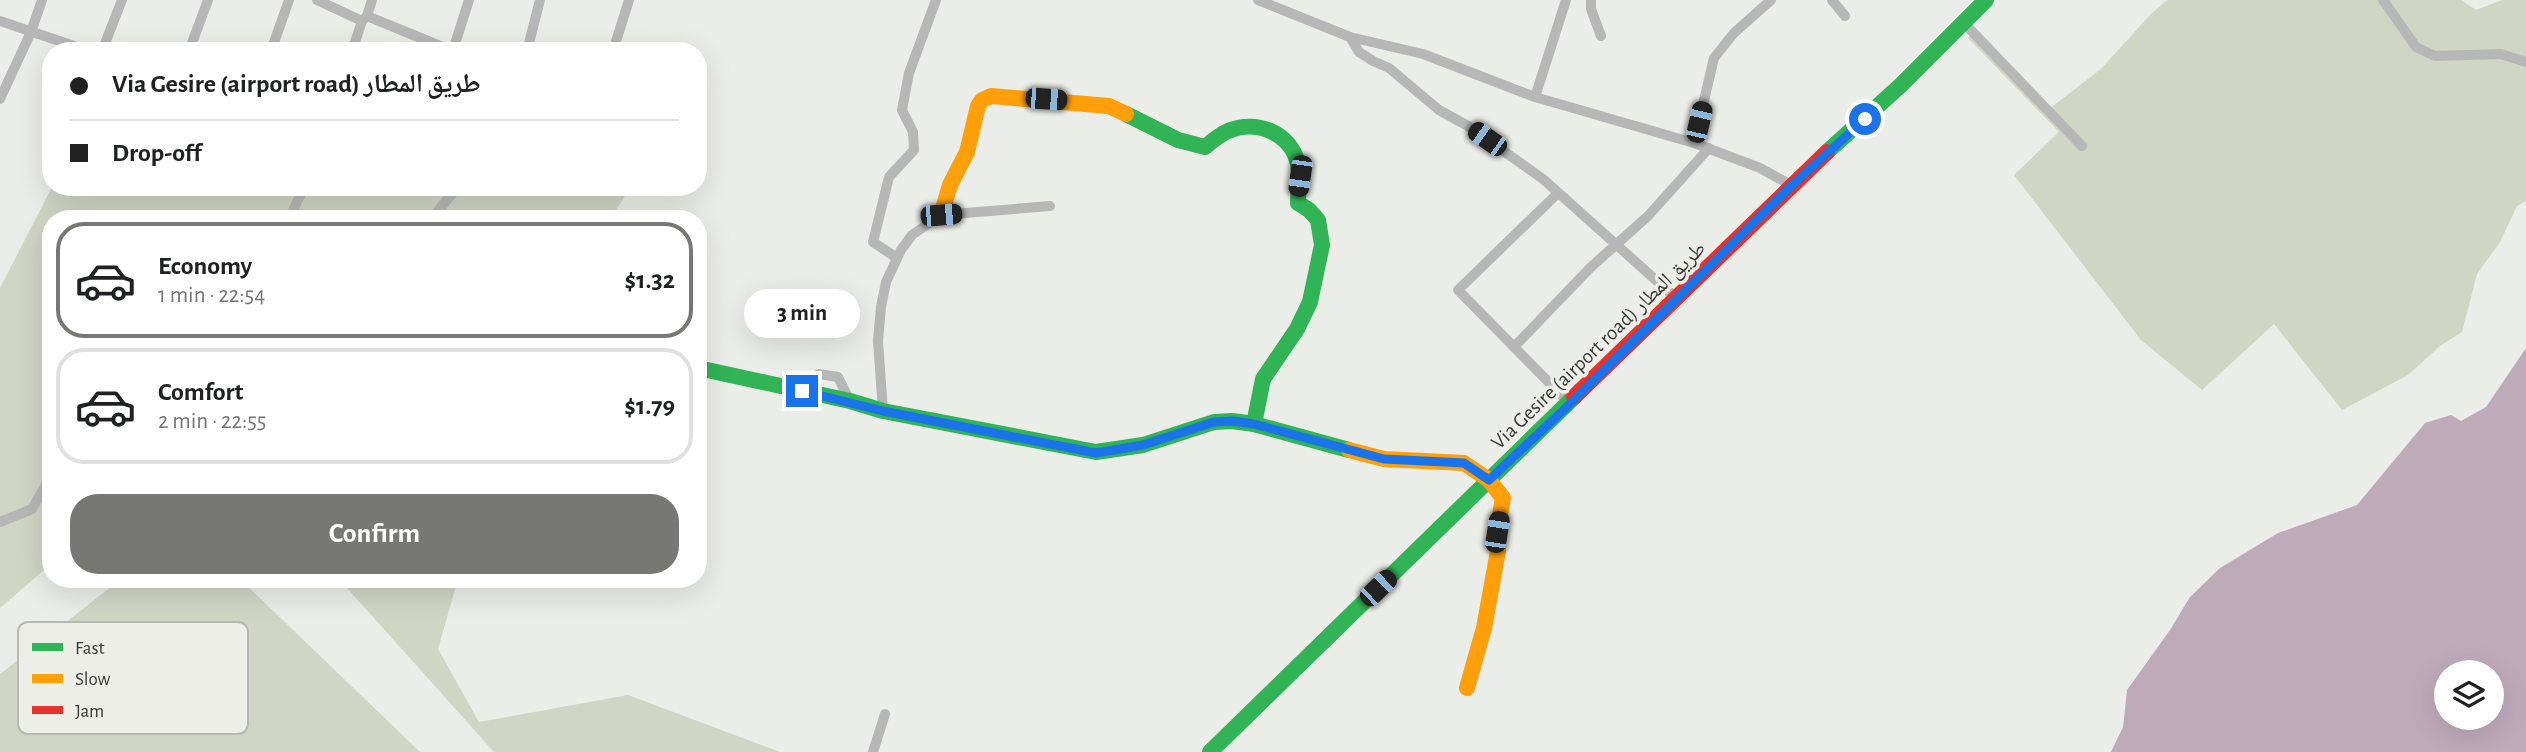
<!DOCTYPE html>
<meta charset="utf-8">
<style>
:root{--surface:#fff;--page:#f2f2f2;--text:#202124;--muted:#757577;--line:#e0e0e0;--accent:#777874}
body{margin:0;font-family:"Alegreya Sans","Noto Naskh Arabic",sans-serif;background:var(--page);color:var(--text);height:100vh;display:flex;flex-direction:column;font-size:26px;white-space:nowrap}
*{box-sizing:border-box;margin:0}
p{font-size:23px;color:var(--muted)}
.icon{flex:none;width:38px;height:38px;fill:none;stroke:currentColor;stroke-width:2;stroke-linecap:round;stroke-linejoin:round}
.map{position:relative;flex:1;overflow:hidden}
.side{position:absolute;left:42px;top:210px;width:665px;height:378px;display:flex;flex-direction:column;background:var(--surface);border-radius:28px;box-shadow:0 7px 28px #0002}
.side>*{flex:none}
.hud{position:absolute;left:42px;top:42px;width:665px;height:154px;border-radius:28px;box-shadow:0 7px 28px #0002;display:grid;align-content:center;height:154px;padding:0 28px;background:var(--surface)}
.fabs{position:absolute;left:2434px;top:660px;display:grid;gap:14px}
.fabs a{display:grid;place-items:center;width:70px;height:70px;border-radius:50%;background:var(--surface);box-shadow:0 7px 28px #0002;font-size:35px}
.end{position:absolute;width:32px;height:32px;margin:-16px;border:9px solid #1a73e8;background:#fff;box-shadow:0 0 0 4px #fff}
.from{border-radius:50%}
.bubble{position:absolute;height:49px;border-radius:24px;background:var(--surface);box-shadow:0 7px 28px #0002;font-size:23px;font-weight:600;line-height:49px;text-align:center}
.car{position:absolute;width:21px;height:42px;margin:-21px -10px;border-radius:9px;box-shadow:0 0 5px 2px #0007;background:linear-gradient(#222 24%,#8ab4d8 0 40%,#222 0 76%,#8ab4d8 0 86%,#222 0)}
.hud b{display:flex;align-items:center;gap:24px;height:66px;font-size:26px}
.hud b+b{border-top:2px solid var(--line)}
.hud i{width:18px;height:18px;background:var(--text)}
ul{padding:12px 0 0;list-style:none}
li{display:flex;align-items:center;gap:21px;height:116px;margin:0 14px 10px;padding:0 14px;border:4px solid var(--line);border-radius:28px}
li div{flex:1}
li b{display:block;font-size:26px}
li em{font-style:normal;font-weight:600}
li.selected{border-color:var(--accent)}
li>.icon{width:63px;height:63px;stroke-width:1.5}
.cta{display:flex;gap:14px;margin-top:auto;padding:14px 28px}
.cta a{flex:1;height:80px;border-radius:28px;background:var(--accent);color:#fff;font-size:28px;font-weight:600;line-height:80px;text-align:center}
.map>svg:first-child{display:block}
.green{fill:#d0d5c4}
.water{fill:#bfaaba;fill-rule:evenodd}
.lines{fill:none;stroke-linecap:round;stroke-linejoin:round}
.street{stroke:#b8b7b8;stroke-width:10}
.fast{stroke:#30b455;stroke-width:16}
.slow{stroke:#ff9f0a;stroke-width:16}
.jam{stroke:#e5322d;stroke-width:16}
.route{stroke:#1a73e8;stroke-width:9}
.labels{text-anchor:middle;stroke-width:7;stroke-linejoin:round;paint-order:stroke}
.street-label{font-size:21px;fill:#383936;stroke:#eceee7}
.key{fill:#eceee7;stroke:#b6b8b2;stroke-width:2}
.key-label{font-size:19px;fill:#383936}
</style>
<div class="map">
<svg width="2526" height="752" viewBox="0 0 2526 752">
<rect width="100%" height="100%" fill="#ebede8"/>
<g class="green">
<path d="M2167,0H2461L2476,10L2502,0H2526V201L2517,206L2500,242L2477,274L2462,332L2440,346L2408,375L2342,410L2274,324L2202,390L2141,340L2014,175L2059,132L1968,38L1974,30L2049,109L2101,69L2150,15Z"/>
<path d="M52,187H631L610,219H51V564L0,608V288Z"/>
<path d="M121,579H240L420,752H0V674Z"/>
<path d="M339,579H458L438,649L479,722L628,695L780,752H494Z"/>
</g>
<path class="water" d="M2526,348V752H2111L2123,727L2127,690L2170,630L2190,597L2220,568L2278,533L2357,505L2425,423L2451,415L2461,421L2486,407ZM2446,672H2492V718H2446Z"/>
<g class="lines">
<g class="street">
<path d="M317,0L362,21"/>
<path d="M1258,0L1350,37L1423,54L1535,97L1694,143L1760,168L1791,185"/>
<path d="M1591,0V9L1601,36"/>
<path d="M1832,0L1845,16"/>
<path d="M2383,0L2416,47L2435,56L2501,54L2526,62"/>
<path d="M367,16L445,48L454,47L469,0"/>
<path d="M0,21L89,51"/>
<path d="M1964,23L2082,146"/>
<path d="M1350,37L1359,52L1373,61L1389,68L1439,110L1468,126L1543,179L1677,299"/>
<path d="M102,51L122,0"/>
<path d="M189,51L208,0"/>
<path d="M271,51L289,0"/>
<path d="M352,51L362,21L367,16L372,0"/>
<path d="M527,51L540,0"/>
<path d="M613,51L629,0"/>
<path d="M1535,97L1566,0"/>
<path d="M0,99L31,32L42,0"/>
<path d="M1694,143L1714,58L1734,33L1771,0"/>
<path d="M1558,193L1458,290L1570,404"/>
<path d="M289,219L304,187"/>
<path d="M431,219L458,187"/>
<path d="M897,258L873,242L889,177L914,150L913,132L902,110L909,73L936,0"/>
<path d="M1514,347L1591,267L1648,216L1709,148"/>
<path d="M802,391L810,380L819,374L838,377L850,401"/>
<path d="M883,411L878,341L881,307L886,282L901,250L912,235L941,215L1050,206"/>
<path d="M0,522L32,509L51,476"/>
<path d="M873,752L885,714"/>
</g>
<g class="fast">
<path d="M1126,114L1178,140L1205,147C1212,141 1219,135 1228,131C1257,119 1291,133 1298,164C1301,178 1298,190 1298,203L1309,210L1318,220L1322,245L1310,302L1297,329L1263,379L1254,424"/>
<path d="M1827,152L1901,85L1986,0"/>
<path d="M698,368L850,401L883,411L1096,452L1143,445L1214,422L1232,421L1254,424L1349,450"/>
<path d="M1210,752L1574,397"/>
</g>
<g class="slow">
<path d="M941,215L950,185L967,152L978,106L982,100L991,96L1109,106L1126,114"/>
<path d="M1349,450L1384,459L1464,463L1489,480L1503,498L1497,532L1498,551L1484,628L1467,688"/>
</g>
<path class="jam" d="M1574,397L1827,152"/>
</g>
<g class="lines">
<path class="route" d="M802,391L883,411L1096,453L1143,445L1214,422L1232,421L1254,424L1384,459L1464,463L1489,480L1570,404L1791,186L1865,119"/>
</g>
<g class="labels">
<g class="street-label">
<text transform="translate(1598 345) rotate(-44)" y="7">Via Gesire (airport road) طريق المطار</text>
</g>
</g>
<rect x="18" y="622" width="230" height="112" rx="10" class="key"/>
<rect x="32" y="643" width="31" height="8" fill="#30b455"/>
<rect x="32" y="674" width="31" height="9" fill="#ff9f0a"/>
<rect x="32" y="706" width="31" height="8" fill="#e5322d"/>
<g class="key-label">
<text x="75" y="654">Fast</text>
<text x="75" y="685">Slow</text>
<text x="75" y="717">Jam</text>
</g>
</svg>
<div class="fabs">
<a><svg class="icon" aria-label="layers" viewBox="0 0 24 24"><path d="M12 4l9 5-9 5-9-5zM3 14l9 5 9-5"/></svg></a>
</div>
<i class="end from" style="left:1865px;top:119px"></i>
<i class="end" style="left:802px;top:391px"></i>
<div class="bubble" style="left:744px;top:289px;width:116px">3 min</div>
<i class="car" style="left:1046px;top:99px;rotate:94deg"></i>
<i class="car" style="left:1699px;top:122px;rotate:13deg"></i>
<i class="car" style="left:1487px;top:139px;rotate:305deg"></i>
<i class="car" style="left:1300px;top:176px;rotate:188deg"></i>
<i class="car" style="left:941px;top:215px;rotate:85deg"></i>
<i class="car" style="left:1497px;top:532px;rotate:9deg"></i>
<i class="car" style="left:1378px;top:588px;rotate:46deg"></i>
<div class="hud">
<b><i class="from"></i>Via Gesire (airport road) طريق المطار</b>
<b><i></i>Drop-off</b>
</div>
<section class="side">
<ul>
<li class="selected"><svg class="icon" aria-label="car" viewBox="0 0 24 24"><path d="M5 17H2v-5l4-1 3-4h7l3 4 3 1v5h-3M9 17h6M6 11h13"/><circle cx="7" cy="17" r="2"/><circle cx="17" cy="17" r="2"/></svg><div><b>Economy</b><p>1 min · 22:54</p></div><em>$1.32</em></li>
<li><svg class="icon" aria-label="car" viewBox="0 0 24 24"><path d="M5 17H2v-5l4-1 3-4h7l3 4 3 1v5h-3M9 17h6M6 11h13"/><circle cx="7" cy="17" r="2"/><circle cx="17" cy="17" r="2"/></svg><div><b>Comfort</b><p>2 min · 22:55</p></div><em>$1.79</em></li>
</ul>
<div class="cta"><a>Confirm</a></div>
</section>
</div>
